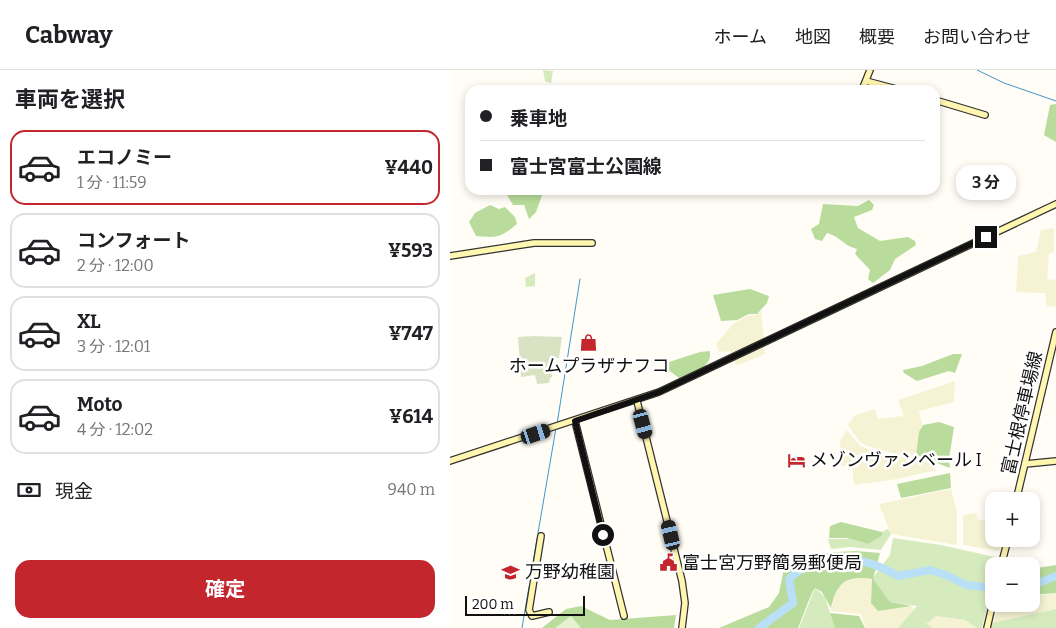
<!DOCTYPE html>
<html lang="ja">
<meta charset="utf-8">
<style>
:root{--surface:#fff;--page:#f2f2f2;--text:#202124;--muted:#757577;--line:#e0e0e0;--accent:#c4262e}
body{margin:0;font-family:Bitter,"Noto Sans JP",serif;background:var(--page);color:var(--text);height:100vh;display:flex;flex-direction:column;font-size:19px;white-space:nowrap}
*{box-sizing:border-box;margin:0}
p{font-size:16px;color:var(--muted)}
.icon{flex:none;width:28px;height:28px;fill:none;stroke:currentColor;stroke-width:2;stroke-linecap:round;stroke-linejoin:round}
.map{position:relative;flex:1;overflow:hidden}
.sheet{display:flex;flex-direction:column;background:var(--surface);width:450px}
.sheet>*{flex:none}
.banner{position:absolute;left:15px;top:15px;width:475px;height:110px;border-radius:15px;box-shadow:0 2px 8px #0003;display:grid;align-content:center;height:110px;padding:0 15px;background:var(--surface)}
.controls{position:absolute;left:535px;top:422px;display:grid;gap:10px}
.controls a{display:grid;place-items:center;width:55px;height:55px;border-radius:10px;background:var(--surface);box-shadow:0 2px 8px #0003;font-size:25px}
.scale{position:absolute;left:15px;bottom:12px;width:120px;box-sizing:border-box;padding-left:5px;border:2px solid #111;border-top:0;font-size:14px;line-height:18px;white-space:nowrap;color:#111;-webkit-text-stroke:4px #fff;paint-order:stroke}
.end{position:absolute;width:22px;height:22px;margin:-11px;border:6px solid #111;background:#fff;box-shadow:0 0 0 2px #fff}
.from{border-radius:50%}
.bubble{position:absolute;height:35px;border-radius:15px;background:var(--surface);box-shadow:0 2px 8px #0003;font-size:16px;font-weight:700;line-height:35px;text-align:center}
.car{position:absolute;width:15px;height:30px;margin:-15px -8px;border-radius:6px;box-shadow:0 0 4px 1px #0007;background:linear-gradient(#222 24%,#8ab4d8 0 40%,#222 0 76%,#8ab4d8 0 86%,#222 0)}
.banner b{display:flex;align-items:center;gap:18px;height:48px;font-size:19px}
.banner b+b{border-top:1px solid var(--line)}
.banner i{width:12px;height:12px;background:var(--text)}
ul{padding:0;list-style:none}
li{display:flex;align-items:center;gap:15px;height:75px;margin:0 10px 8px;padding:0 5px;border:2px solid var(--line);border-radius:15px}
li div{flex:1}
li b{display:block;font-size:19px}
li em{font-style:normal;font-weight:700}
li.on{border-color:var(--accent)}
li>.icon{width:45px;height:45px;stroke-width:1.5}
h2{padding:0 15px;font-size:22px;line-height:60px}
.pay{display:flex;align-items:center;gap:12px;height:55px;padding:0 15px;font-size:19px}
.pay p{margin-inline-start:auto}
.button{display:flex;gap:10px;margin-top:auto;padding:10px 15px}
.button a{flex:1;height:58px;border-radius:15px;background:var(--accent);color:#fff;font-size:20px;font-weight:700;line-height:58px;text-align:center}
header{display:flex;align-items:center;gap:30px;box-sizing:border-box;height:70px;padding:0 25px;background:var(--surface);border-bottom:1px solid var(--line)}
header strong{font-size:24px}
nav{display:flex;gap:28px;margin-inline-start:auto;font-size:18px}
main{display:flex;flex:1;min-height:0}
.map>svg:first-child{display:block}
.farmland{fill:#f6f3d4}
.green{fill:#d5ebbd}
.forest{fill:#b9dc9c}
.cemetery{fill:#d9e3c4}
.pitch{fill:#e6f2cf}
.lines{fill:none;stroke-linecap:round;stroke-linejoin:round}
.stream{stroke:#3f96cf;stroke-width:1}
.river{stroke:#b9e0f7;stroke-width:8}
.secondary-casing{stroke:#333;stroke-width:8}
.secondary{stroke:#fff6b0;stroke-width:5.5}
.route{stroke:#111;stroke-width:6}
.labels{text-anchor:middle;stroke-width:5;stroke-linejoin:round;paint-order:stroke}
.poi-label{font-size:18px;fill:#111;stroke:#fff;text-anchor:start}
.street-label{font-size:18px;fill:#111;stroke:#fff}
</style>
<header>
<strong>Cabway</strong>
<nav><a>ホーム</a><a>地図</a><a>概要</a><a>お問い合わせ</a></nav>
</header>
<main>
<section class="sheet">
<h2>車両を選択</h2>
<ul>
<li class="on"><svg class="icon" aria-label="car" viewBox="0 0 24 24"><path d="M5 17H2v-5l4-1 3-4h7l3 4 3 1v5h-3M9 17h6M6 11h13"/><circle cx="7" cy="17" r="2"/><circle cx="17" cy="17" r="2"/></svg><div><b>エコノミー</b><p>1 分 · 11:59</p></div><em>¥440</em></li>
<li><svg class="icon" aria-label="car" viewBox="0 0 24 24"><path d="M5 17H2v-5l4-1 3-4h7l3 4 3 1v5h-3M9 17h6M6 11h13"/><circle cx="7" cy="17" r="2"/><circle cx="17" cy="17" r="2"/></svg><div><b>コンフォート</b><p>2 分 · 12:00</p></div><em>¥593</em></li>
<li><svg class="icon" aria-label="car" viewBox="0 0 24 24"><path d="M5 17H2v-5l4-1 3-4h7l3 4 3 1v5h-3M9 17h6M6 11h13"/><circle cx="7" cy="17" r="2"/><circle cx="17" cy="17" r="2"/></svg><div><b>XL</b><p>3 分 · 12:01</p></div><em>¥747</em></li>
<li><svg class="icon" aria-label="car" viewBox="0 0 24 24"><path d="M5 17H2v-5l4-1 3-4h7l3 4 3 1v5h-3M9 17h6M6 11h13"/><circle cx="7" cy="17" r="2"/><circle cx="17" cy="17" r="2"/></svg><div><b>Moto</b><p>4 分 · 12:02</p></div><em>¥614</em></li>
</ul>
<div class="pay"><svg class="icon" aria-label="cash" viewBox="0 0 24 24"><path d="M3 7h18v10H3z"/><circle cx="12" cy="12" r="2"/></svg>現金<p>940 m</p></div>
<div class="button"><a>確定</a></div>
</section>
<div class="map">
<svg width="606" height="558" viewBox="0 0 606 558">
<rect width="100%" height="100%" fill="#fffdf5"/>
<g class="farmland">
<path d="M604,158V182L599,184L597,209L606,210V236L597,237L595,223L566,222L568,186L586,182L591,160Z"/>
<path d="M311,240L314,269L282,284L280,281L269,282L266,274L284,253L300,245H306Z"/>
<path d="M314,277L315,284L286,296L284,290Z"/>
<path d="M505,311L504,332L469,341L472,354L465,386L484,393L486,400L447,409L404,415L402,396H391L390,372L397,360L410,376L440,387H456L417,376L410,372L398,355L405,345L425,339L428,349L454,346L448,330Z"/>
<path d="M501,419L507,442V475L441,464L429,434Z"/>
<path d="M527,443L528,450L544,451V469H552L549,481L513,475V445Z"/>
<path d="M406,507L422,509L421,532L428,541L462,536L464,541L448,558H416L411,544L380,541L389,515Z"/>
<path d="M606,523V539L542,553L548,540L564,534H581V527Z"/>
<path d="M486,546L516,550L527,558H482L475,554Z"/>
</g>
<g class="green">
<path d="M93,0L103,1L101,13L95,11Z"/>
<path d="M85,203V216L76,217L75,208Z"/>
<path d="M438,459L441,464L431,480L400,477L381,479L378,469H400L418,474L432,466V462Z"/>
<path d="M443,468L491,475L549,488L547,496H544V509L532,558H527L515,550L486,546L476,554L483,558H448L467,536L440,532L422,509L440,485Z"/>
<path d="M365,518L375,527L385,558H349Z"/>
<path d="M606,539V558H541L542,553Z"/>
</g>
<g class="forest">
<path d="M606,34V72L594,65L600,35Z"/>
<path d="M54,120H94L86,142L79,149L74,135H63Z"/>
<path d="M419,130L424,135L422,140L404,147L408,158L430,171L458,167L465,171L466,175L445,189L440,200L423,213L418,209L420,200L405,184L407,179C394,176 389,166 377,163L372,171L365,169L361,159L369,154L373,134L408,136Z"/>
<path d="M40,135L49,139L55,137L65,147L67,154C50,168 48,168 26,166L19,152L25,143Z"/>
<path d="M300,219L319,226L317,233L307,244H299L287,250L271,251L263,225Z"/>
<path d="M260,281C262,299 243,302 229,308L217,299L216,293L250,282Z"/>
<path d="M503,284H512L505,303L499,301L467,311L454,303L453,300L472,296Z"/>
<path d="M489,352L504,357L499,389L500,398L466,385L469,362L473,355Z"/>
<path d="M500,403L501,418L451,428L447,414Z"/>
<path d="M391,452L432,462V466L418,474L397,468H379L380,456Z"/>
<path d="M406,481L430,483L423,509L440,532L462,536L428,541L421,533L422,509C396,505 387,512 381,538L372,522L365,518C361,523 352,549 348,558H269L319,537L329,523L334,499C355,484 380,482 406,481Z"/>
<path d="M606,495V523L581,525V499Z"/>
<path d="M131,536L160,550L226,545L224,558H92L116,539Z"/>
<path d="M380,543L409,546L415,558H385Z"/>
</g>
<path class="cemetery" d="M84,266L112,267L109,288L102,289V307L100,308L99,313L87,314L85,305L71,307L68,267Z"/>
<path class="pitch" d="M121,546L131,558H105Z"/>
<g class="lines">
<g class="stream">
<path d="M527,0L554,13L606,31"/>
<path d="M107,354L130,209"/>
<path d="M88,463L106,358"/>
<path d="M80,510L87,469"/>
<path d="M72,558L79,517"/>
</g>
<g class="river">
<path d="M581,516L606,506"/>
<path d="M309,558L343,533L339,509C369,479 414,486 448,506L480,500L496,505L516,515L544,518"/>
</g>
<defs>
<g id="secondary">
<path d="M416,11L450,20"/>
<path d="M412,20L420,0"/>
<path d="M485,30L535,45"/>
<path d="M0,186L84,173H142"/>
<path d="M187,331L232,511L235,533L232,558"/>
<path d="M125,351L174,546"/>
<path d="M0,391L209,322L606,134"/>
<path d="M575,394L606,391"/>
<path d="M566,431L606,262"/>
<path d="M91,466L79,540L82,546L99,542"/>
<path d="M551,496L558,469"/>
<path d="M537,558L544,528"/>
</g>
</defs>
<use href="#secondary" class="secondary-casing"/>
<use href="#secondary" class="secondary"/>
</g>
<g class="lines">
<path class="route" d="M153,465L125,351L209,322L536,167"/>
</g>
<defs>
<symbol id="shop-bare" viewBox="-9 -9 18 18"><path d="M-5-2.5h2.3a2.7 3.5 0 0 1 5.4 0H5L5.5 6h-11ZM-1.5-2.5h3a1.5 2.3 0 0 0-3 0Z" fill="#c4262e" stroke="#fff" stroke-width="2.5" paint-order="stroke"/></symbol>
<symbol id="hotel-bare" viewBox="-9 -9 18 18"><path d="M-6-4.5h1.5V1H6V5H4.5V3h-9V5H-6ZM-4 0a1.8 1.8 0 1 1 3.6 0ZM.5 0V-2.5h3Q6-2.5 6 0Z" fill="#c4262e" stroke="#fff" stroke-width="2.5" paint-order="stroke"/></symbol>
<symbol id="civic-bare" viewBox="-9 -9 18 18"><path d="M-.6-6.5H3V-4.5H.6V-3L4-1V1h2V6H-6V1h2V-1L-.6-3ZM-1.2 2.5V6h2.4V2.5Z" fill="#c4262e" stroke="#fff" stroke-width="2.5" paint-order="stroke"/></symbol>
<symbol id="school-bare" viewBox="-9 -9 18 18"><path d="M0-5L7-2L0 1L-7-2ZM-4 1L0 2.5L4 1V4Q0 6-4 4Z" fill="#c4262e" stroke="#fff" stroke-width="2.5" paint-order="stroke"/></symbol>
</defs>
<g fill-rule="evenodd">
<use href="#shop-bare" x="126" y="260" width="25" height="25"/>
<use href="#hotel-bare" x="334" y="378" width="25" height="25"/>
<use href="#civic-bare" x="206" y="480" width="25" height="25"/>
<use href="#school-bare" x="48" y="490" width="25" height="25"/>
</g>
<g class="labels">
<g class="poi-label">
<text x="139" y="302" text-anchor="middle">ホームプラザナフコ</text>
<text x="360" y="396">メゾンヴァンベール I</text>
<text x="232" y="499">富士宮万野簡易郵便局</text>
<text x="75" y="508">万野幼稚園</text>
</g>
<g class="street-label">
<text transform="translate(572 343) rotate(-77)" y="6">富士根停車場線</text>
</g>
</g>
</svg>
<div class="controls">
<a>+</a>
<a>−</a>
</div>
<div class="scale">200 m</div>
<i class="end from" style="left:153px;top:465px"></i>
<i class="end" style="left:536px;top:167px"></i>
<div class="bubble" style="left:506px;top:95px;width:60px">3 分</div>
<i class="car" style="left:193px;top:354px;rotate:165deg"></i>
<i class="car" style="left:86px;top:364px;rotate:72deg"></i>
<i class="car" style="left:221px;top:465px;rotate:347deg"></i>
<div class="banner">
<b><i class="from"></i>乗車地</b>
<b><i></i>富士宮富士公園線</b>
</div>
</div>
</main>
